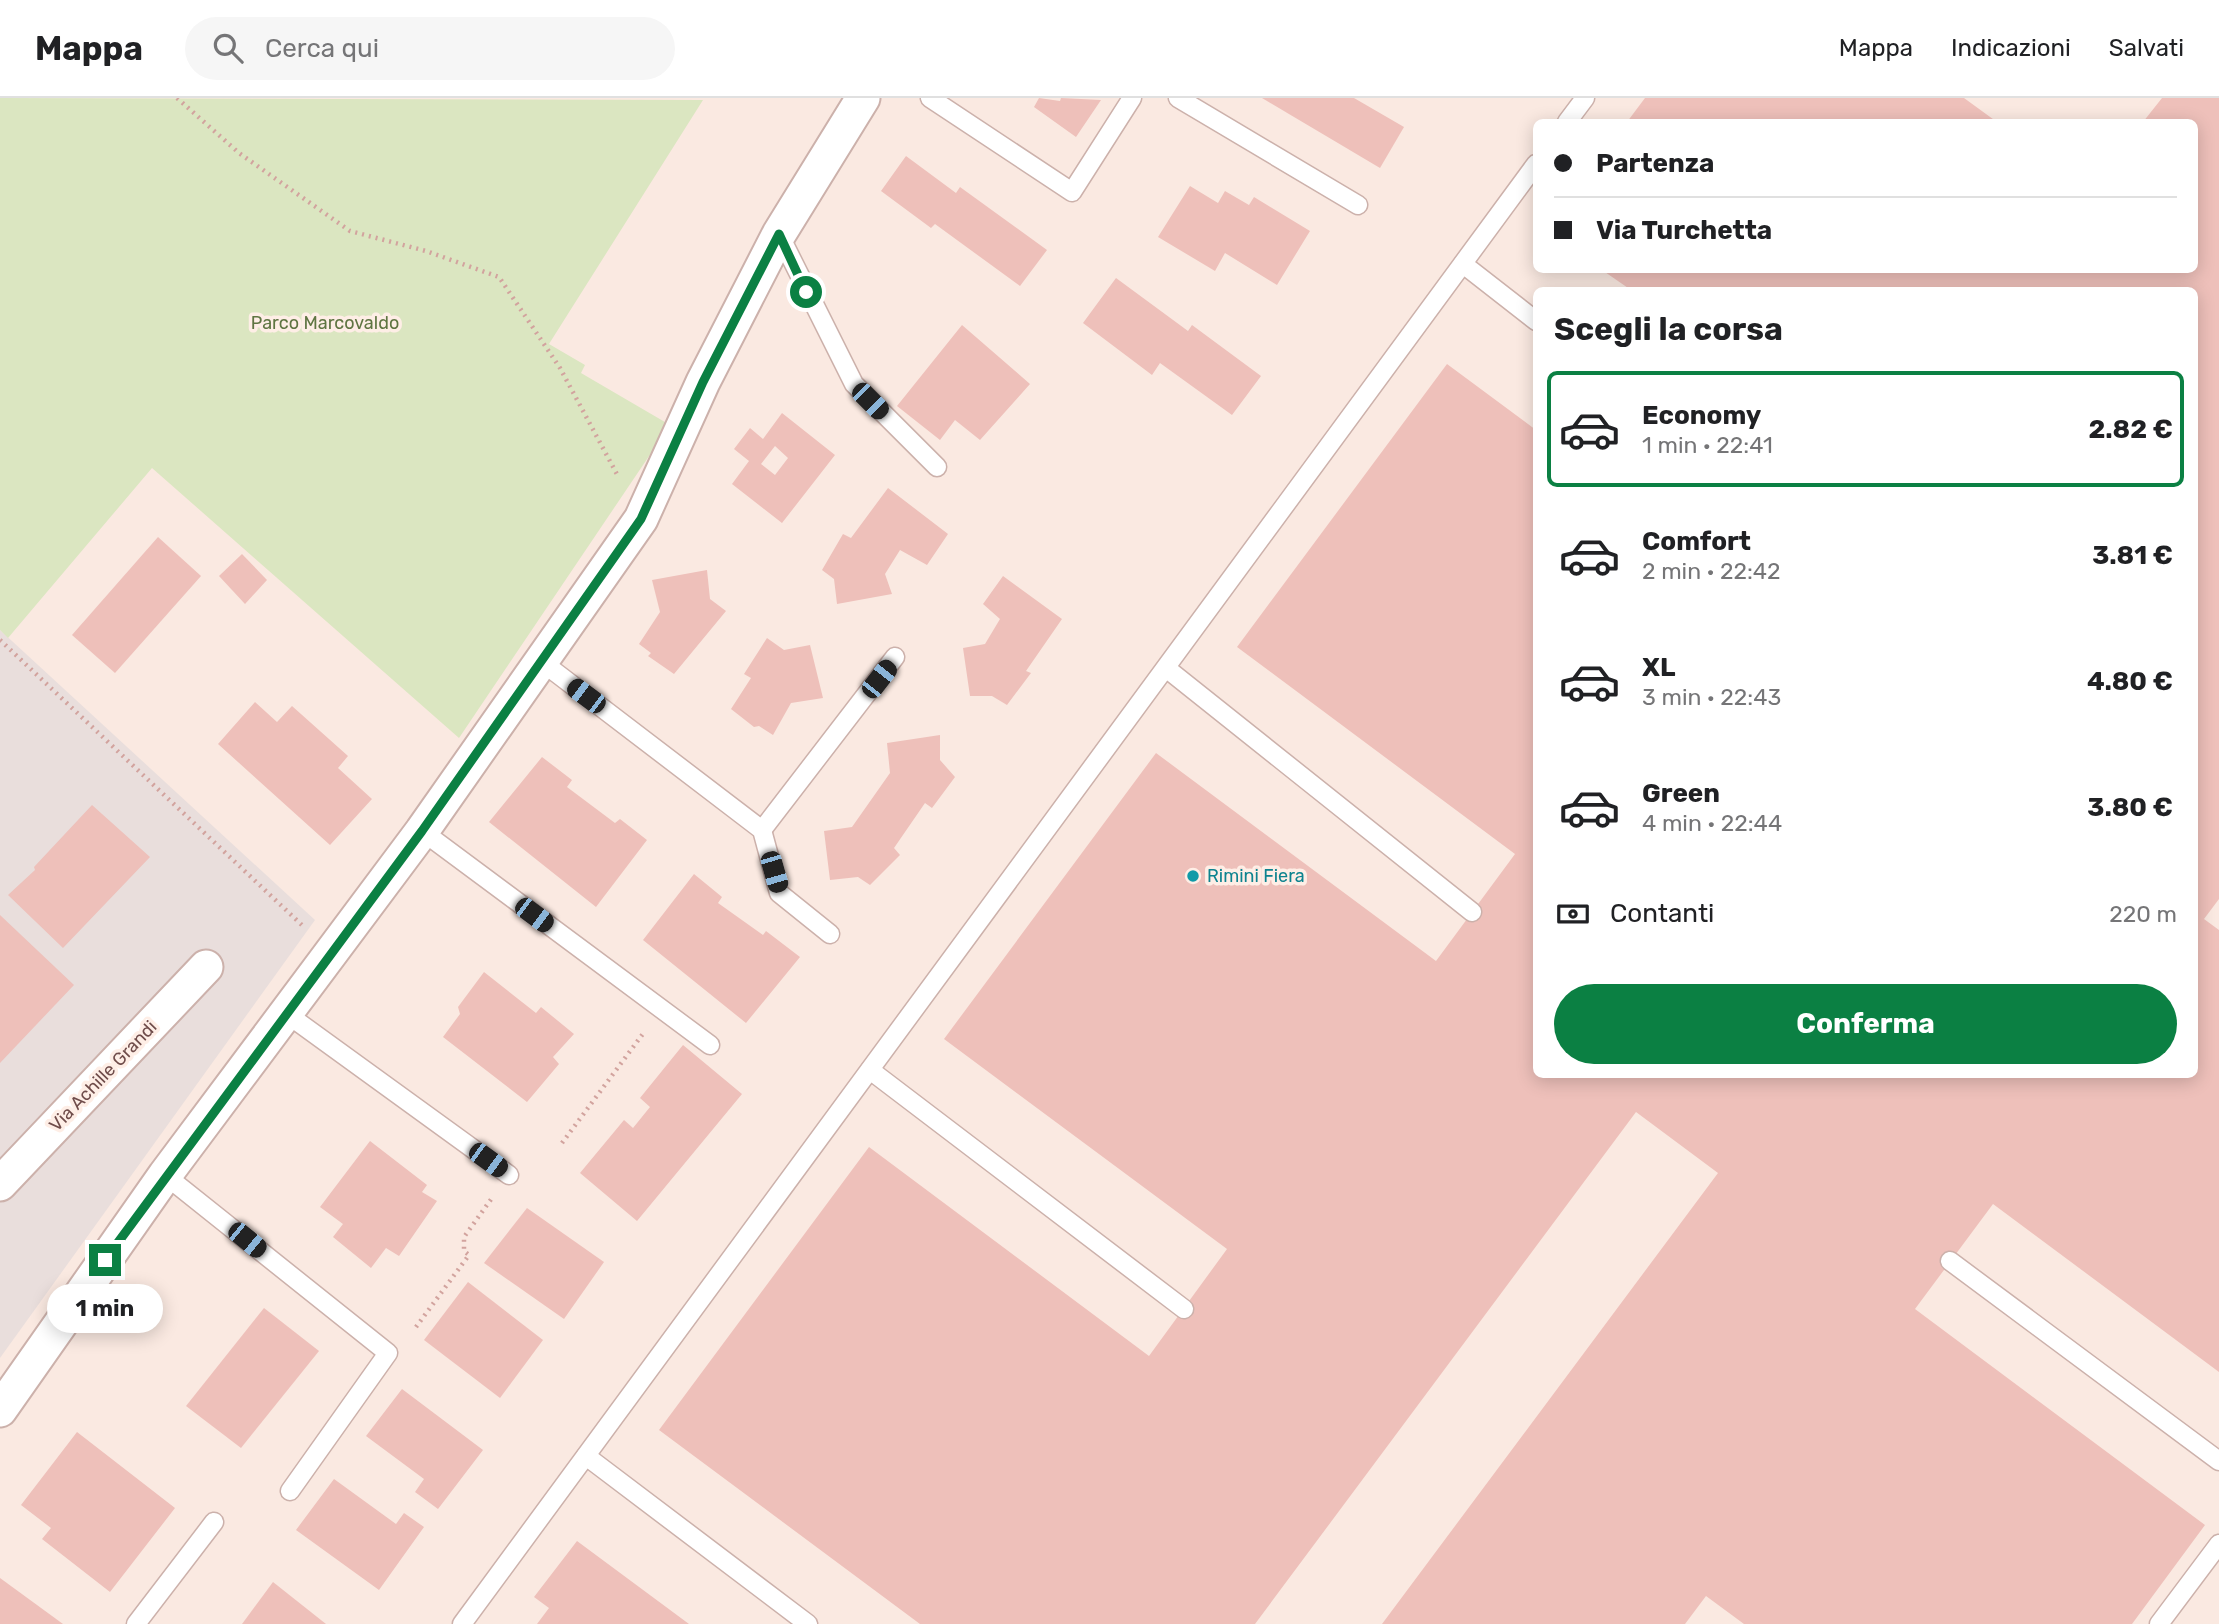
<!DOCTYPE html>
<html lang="it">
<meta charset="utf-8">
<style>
:root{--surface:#fff;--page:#f6f6f6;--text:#202124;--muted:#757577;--line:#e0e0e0;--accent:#0b8043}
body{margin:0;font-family:Rubik,sans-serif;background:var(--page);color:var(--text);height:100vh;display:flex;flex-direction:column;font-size:26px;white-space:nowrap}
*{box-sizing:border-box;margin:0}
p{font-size:23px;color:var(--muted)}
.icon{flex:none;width:38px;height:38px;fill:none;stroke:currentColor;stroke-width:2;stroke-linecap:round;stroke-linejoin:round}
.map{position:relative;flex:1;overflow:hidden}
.sheet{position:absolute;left:1533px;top:189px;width:665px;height:791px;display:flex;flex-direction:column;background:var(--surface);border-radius:10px;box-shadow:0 4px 18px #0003}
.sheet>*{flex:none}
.hud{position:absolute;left:1533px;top:21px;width:665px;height:154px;border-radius:10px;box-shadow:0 4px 18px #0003;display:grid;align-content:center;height:154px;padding:0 21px;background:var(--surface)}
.end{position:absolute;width:32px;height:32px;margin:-16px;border:9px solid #0b8043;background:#fff;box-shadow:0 0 0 4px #fff}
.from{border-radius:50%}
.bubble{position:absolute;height:49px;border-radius:24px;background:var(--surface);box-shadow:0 4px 18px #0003;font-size:23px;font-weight:700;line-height:49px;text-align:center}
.car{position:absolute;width:21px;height:42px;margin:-21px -10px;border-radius:9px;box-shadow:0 0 5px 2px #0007;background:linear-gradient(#222 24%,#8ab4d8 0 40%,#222 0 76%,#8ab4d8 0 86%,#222 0)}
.hud b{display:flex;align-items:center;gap:24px;height:66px;font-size:26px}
.hud b+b{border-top:2px solid var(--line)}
.hud i{width:18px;height:18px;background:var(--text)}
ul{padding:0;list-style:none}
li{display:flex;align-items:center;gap:21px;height:116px;margin:0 14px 10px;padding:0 7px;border:4px solid transparent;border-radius:10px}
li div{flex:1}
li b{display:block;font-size:26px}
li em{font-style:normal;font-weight:700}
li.selected{border-color:var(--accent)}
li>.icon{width:63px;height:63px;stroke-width:1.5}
h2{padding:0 21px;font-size:32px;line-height:84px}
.pay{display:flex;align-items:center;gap:18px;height:77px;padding:0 21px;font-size:26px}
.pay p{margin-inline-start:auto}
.action{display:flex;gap:14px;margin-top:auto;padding:14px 21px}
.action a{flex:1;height:80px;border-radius:42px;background:var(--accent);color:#fff;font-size:28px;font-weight:700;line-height:80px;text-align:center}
header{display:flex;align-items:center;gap:42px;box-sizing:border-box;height:98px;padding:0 35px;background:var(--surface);border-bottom:2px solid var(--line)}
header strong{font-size:33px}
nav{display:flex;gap:38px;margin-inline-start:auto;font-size:24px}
.search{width:490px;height:63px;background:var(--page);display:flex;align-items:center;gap:18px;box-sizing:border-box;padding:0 24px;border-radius:38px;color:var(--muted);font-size:26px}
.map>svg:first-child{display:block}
.industrial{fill:#e9dedc}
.green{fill:#dbe6c1}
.building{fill:#eec0ba;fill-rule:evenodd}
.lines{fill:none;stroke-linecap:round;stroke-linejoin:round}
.lane-casing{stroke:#ccb1ab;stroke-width:21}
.street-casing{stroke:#ccb1ab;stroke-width:37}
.path{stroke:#d2a39e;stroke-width:4.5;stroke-dasharray:2 5;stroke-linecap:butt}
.lane{stroke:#fff;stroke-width:18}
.street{stroke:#fff;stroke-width:33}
.route{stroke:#0b8043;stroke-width:9}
.culture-dot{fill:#0f9aa8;stroke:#feeee6;stroke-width:2.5}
.labels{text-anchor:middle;stroke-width:7;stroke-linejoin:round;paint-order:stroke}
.park-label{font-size:18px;fill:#5f7542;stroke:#feeee6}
.culture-label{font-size:18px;fill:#0d838f;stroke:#feeee6;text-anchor:start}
.street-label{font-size:18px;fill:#6f4c4a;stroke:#feeee6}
</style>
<header>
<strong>Mappa</strong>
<div class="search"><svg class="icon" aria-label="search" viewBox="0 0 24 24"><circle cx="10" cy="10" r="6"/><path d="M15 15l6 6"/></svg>Cerca qui</div>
<nav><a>Mappa</a><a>Indicazioni</a><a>Salvati</a></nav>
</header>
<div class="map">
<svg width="2219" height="1526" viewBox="0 0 2219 1526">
<rect width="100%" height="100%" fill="#fae9e1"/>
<path class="industrial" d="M0,532L315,822L0,1260Z"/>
<path class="green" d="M0,0L703,2L549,246L585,267L581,275L670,327L459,640L152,370L8,540L0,532Z"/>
<g class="building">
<path d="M1039,0L1060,3L1061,0L1101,2L1076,39L1034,9Z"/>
<path d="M1262,0H1354L1404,29L1380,70Z"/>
<path d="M1645,0H1964L1997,24H1627Z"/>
<path d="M2162,0H2219V801L2204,821L2219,832V1274L1993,1106L1915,1211L2205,1427L2132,1526H1744L1706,1498L1685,1526H1382L1718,1075L1636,1014L1255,1526H920L659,1332L869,1049L1149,1258L1227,1151L944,941L1156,655L1436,863L1515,756L1237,549L1447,266L1536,332V976H2194V192H1631L1602,172H2194V24H2143Z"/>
<path d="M906,58L956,95L960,89L1047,152L1020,188L935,126L931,130L881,93Z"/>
<path d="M1190,88L1218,105L1225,93L1249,107L1254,99L1310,133L1277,187L1225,155L1215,173L1158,139Z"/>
<path d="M1116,180L1188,233L1192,227L1261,278L1232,317L1160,265L1152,277L1083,225Z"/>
<path d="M962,227L1030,286L980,342L955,322L940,342L897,308Z"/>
<path d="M782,315L835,357L782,425L732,386L749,363L734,351L750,330L763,341ZM775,348L788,360L775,377L761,366Z"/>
<path d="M888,390L948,436L927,467L900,452L885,476L892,496L837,506L834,481L822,472L843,436L851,440Z"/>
<path d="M158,439L201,478L115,575L72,537Z"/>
<path d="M242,456L267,482L245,506L219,478Z"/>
<path d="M707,472L710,501L726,513L674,576L648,558L651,555L639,546L660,514L652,482Z"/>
<path d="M1003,478L1062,521L1026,573L1031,575L1007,607L992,598H970L963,550L985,546L1000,521L983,506Z"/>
<path d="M767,540L784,552L810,547L823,600L791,605L773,637L759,628L754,629L731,611L751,580L744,576Z"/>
<path d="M255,604L277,624L292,608L348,658L338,670L372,701L330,747L218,646Z"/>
<path d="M940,637V662L955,679L932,710L925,705L894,750L900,757L870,787L858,779L830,782L824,733L852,729L890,675L887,645Z"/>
<path d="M542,659L572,682L567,689L615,725L620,721L647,742L596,809L489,724Z"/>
<path d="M92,707L150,759L63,850L8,797L35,772L34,769Z"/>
<path d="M694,776L722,799L718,805L763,837L766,833L800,859L746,925L643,842Z"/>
<path d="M0,817L74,887L0,965Z"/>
<path d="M484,874L536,915L541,909L574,936L553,959L559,966L527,1004L443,939L460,916L458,909Z"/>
<path d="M683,947L742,996L637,1123L580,1075L624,1022L633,1030L650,1009L640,1000Z"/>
<path d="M370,1043L427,1087L422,1094L437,1103L399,1158L386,1150L371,1170L333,1139L343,1126L320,1109Z"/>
<path d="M527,1110L604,1164L564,1221L484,1165Z"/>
<path d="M468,1184L543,1242L500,1300L424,1242Z"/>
<path d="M264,1210L319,1253L241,1350L186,1308Z"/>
<path d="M402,1291L483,1352L438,1411L415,1394L424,1381L366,1338Z"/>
<path d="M77,1334L175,1410L110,1494L42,1441L51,1430L21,1407Z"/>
<path d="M334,1381L396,1426L404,1415L424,1429L379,1492L296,1432Z"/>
<path d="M577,1443L689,1526H537L549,1510L534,1499Z"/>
<path d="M0,1480L63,1526H0Z"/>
<path d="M273,1484L326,1526H242Z"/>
</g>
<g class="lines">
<defs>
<g id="lane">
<path d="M930,0L1072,94L1132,0"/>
<path d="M1178,0L1358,107"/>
<path d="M1567,24L1585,0"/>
<path d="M779,136L854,286L937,369"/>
<path d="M1463,166L1536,223"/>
<path d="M542,564L762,732L779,795L830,836"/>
<path d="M1166,570L1472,814"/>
<path d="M762,732L895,559"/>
<path d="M422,733L710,947"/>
<path d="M287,916L509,1077"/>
<path d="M870,972L1184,1211"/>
<path d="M165,1077L388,1255L290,1393"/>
<path d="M1950,1163L2219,1363"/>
<path d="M586,1358L808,1526"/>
<path d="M136,1526L214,1424"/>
<path d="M462,1526L1536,66"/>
<path d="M2159,1526L2219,1446"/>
</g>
<g id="street">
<path d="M0,1086L206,869"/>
<path d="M0,1312L165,1077L422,733L641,421L703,284L779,136L863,0"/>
</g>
</defs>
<use href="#lane" class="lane-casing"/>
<use href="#street" class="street-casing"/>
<g class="path">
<path d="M177,0L239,55L350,133L426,153L499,179L560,270L619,380"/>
<path d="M0,542L304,829"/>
<path d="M562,1045L645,933"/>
<path d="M416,1229L469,1157L464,1153V1139L492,1100"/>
</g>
<use href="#lane" class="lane"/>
<use href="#street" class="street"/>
</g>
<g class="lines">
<path class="route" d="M105,1162L422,733L641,421L703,284L779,136L806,194"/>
</g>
<circle class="culture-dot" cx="1193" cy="778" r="7"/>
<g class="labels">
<g class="park-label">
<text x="325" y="231">Parco Marcovaldo</text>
</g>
<g class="culture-label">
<text x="1207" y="784">Rimini Fiera</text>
</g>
<g class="street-label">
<text transform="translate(103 978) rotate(-46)" y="6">Via Achille Grandi</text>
</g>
</g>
</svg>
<i class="end from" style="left:806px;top:194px"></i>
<i class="end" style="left:105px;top:1162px"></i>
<div class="bubble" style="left:47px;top:1186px;width:116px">1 min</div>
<i class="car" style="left:870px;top:303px;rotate:135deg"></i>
<i class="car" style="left:879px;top:581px;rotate:38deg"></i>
<i class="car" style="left:586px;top:598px;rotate:307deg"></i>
<i class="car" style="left:774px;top:774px;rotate:164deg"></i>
<i class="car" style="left:534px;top:817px;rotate:127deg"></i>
<i class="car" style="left:488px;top:1062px;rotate:126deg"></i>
<i class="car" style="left:247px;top:1142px;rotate:129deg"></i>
<div class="hud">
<b><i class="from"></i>Partenza</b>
<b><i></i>Via Turchetta</b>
</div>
<section class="sheet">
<h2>Scegli la corsa</h2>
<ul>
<li class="selected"><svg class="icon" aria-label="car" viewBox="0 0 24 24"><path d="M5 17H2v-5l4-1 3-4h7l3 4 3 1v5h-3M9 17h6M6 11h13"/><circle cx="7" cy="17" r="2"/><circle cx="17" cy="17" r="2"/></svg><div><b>Economy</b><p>1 min · 22:41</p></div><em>2.82 €</em></li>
<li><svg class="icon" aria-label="car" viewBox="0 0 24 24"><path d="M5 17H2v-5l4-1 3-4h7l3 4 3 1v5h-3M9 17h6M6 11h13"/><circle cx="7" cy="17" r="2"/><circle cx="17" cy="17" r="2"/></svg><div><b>Comfort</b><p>2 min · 22:42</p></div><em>3.81 €</em></li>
<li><svg class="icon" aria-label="car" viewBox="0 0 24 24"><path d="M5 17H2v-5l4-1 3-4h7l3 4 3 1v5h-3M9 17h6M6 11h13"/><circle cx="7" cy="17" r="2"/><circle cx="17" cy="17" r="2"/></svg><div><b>XL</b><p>3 min · 22:43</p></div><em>4.80 €</em></li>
<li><svg class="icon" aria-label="car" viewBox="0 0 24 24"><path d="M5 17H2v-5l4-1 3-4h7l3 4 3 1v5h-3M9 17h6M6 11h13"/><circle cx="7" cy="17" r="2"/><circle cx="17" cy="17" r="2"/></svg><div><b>Green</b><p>4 min · 22:44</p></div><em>3.80 €</em></li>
</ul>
<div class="pay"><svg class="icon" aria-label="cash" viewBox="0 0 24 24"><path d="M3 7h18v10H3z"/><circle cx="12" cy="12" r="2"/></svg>Contanti<p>220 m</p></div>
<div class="action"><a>Conferma</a></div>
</section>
</div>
